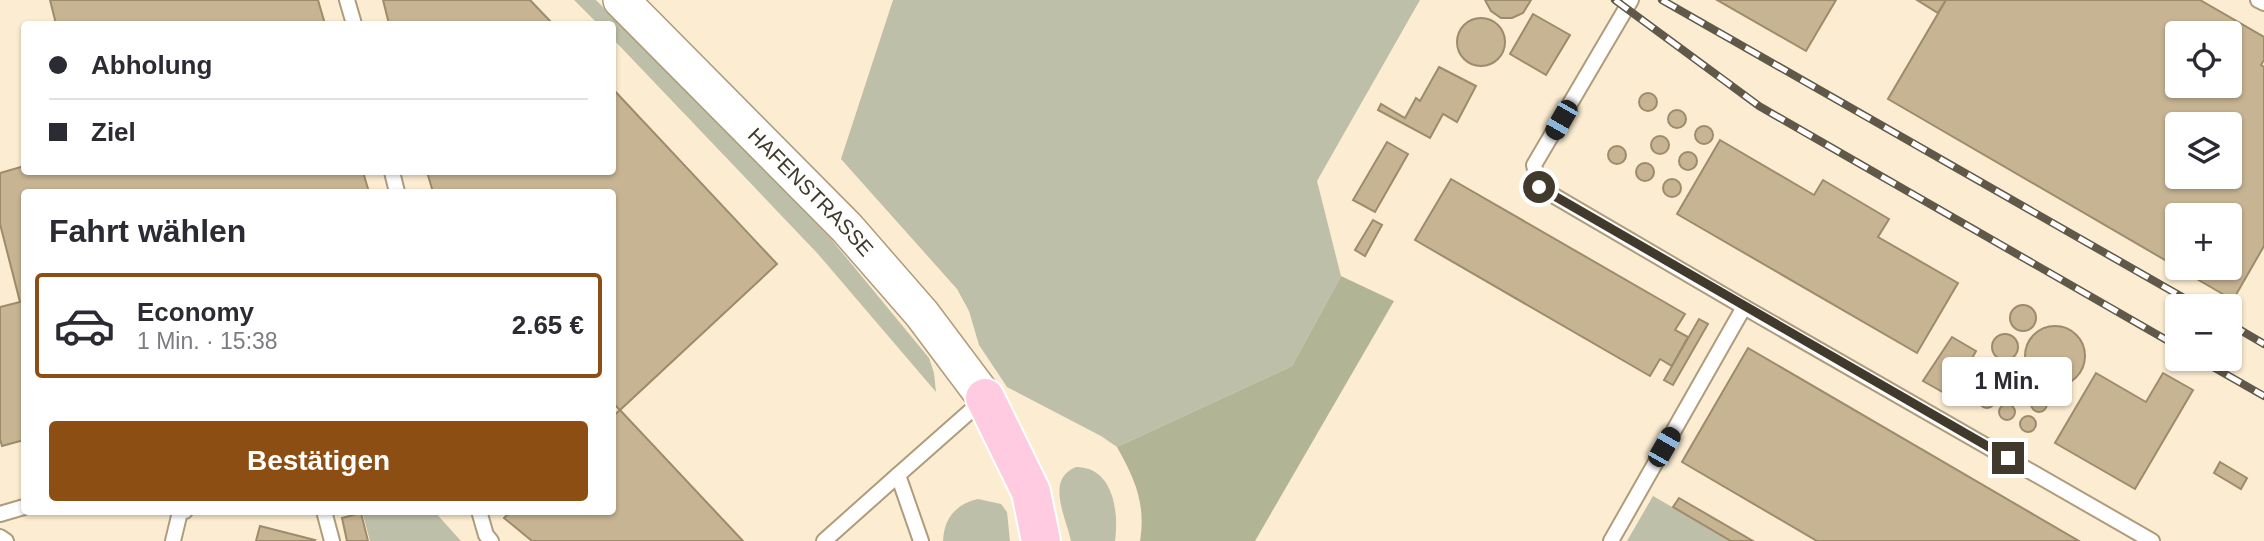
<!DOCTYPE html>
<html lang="de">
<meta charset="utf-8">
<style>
:root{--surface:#fff;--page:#f7f7f7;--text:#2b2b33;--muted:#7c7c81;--line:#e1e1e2;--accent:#8d4e13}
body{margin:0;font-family:Arial,sans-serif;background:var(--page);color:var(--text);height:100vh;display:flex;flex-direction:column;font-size:26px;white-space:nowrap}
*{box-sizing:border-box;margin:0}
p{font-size:23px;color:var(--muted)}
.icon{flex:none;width:38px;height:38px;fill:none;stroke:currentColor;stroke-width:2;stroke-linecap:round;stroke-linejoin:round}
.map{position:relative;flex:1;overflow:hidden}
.side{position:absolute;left:21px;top:189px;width:595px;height:326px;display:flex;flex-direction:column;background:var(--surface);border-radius:7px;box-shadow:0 2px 5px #0004}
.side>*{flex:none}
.top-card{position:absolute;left:21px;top:21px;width:595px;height:154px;border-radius:7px;box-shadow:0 2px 5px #0004;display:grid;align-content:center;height:154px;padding:0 28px;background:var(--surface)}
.tools{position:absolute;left:2165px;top:21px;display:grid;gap:14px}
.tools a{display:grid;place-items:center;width:77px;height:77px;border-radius:7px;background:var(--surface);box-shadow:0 2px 5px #0004;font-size:35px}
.end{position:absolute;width:32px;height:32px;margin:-16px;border:9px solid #413a2c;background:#fff;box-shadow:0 0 0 4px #fff}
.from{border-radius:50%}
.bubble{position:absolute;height:49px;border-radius:7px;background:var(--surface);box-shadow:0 2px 5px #0004;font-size:23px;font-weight:600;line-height:49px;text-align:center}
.car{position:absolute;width:21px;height:42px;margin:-21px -10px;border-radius:9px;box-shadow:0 0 5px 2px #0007;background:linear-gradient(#222 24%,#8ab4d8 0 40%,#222 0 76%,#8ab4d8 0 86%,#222 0)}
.top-card b{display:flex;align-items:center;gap:24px;height:66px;font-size:26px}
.top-card b+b{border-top:2px solid var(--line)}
.top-card i{width:18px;height:18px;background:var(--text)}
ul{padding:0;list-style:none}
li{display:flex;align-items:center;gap:21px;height:105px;margin:0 14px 10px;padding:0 14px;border:4px solid transparent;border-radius:7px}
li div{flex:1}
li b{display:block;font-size:26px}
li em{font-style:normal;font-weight:600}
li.on{border-color:var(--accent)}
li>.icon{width:63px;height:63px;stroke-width:1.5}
h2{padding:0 28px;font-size:32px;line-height:84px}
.action{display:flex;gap:14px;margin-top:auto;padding:14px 28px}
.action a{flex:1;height:80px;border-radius:7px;background:var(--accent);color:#fff;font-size:28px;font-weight:600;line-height:80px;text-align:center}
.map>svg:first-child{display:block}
.green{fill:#bdbfa8}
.forest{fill:#b2b595}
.building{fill:#c6b493;stroke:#9d8b6b;stroke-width:2;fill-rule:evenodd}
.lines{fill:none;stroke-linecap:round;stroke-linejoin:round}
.service-casing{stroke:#ae9c7c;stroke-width:18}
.tertiary-casing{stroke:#ae9c7c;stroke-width:38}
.trunk-casing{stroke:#fff;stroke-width:42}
.service{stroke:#fff;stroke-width:14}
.tertiary{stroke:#fff;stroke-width:35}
.trunk{stroke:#fecbe0;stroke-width:38}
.rail-casing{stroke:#605848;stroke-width:8}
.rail{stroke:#fff;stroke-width:5;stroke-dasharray:16;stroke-linecap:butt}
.route{stroke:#413a2c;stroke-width:9}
.labels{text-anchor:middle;stroke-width:5;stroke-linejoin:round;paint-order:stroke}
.street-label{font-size:21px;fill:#413a2c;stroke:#fff}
</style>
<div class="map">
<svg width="2264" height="541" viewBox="0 0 2264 541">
<rect width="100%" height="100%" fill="#fcedd2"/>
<g class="green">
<path d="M574,0H596L831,239L929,358L934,373L936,392L818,254L613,39L612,24H598Z"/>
<path d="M893,0H1420L1317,181L1341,276L1292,366L1117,447L1101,436L1007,387L979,345L969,311L957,289L841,159Z"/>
<path d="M1076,467C1114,467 1119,513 1115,541H1071C1066,517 1045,479 1076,467Z"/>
<path d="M1653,496L1731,541H1627Z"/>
<path d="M978,499L1001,504L1007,512L1010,541H943C944,518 956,504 978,499Z"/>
<path d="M362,511H434L461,541H370Z"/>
</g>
<path class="forest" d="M1341,276L1394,301L1255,541H1140C1146,504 1135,479 1117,447L1292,366Z"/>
<g class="building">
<path d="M50,0H318L325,24H56Z"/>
<path d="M383,0H530L553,24H389Z"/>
<path d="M1485,0H1531L1523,13L1512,18H1501L1491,11Z"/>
<path d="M1717,0H1836L1806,51Z"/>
<path d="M1917,0H1946L1938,13Z"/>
<path d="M1946,0H2200L2264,37V60L2261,65L2264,67V246L2233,300L2178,268H2230V215H2177V267L1888,99ZM2177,33H2230V86H2177ZM2177,124H2230V177H2177Z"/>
<path d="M1533,14L1570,35L1546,75L1510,54Z"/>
<circle cx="1481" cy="42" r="24"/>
<path d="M1439,67L1476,86L1457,122L1443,114L1430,138L1378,110L1381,104L1405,118L1416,98L1420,101Z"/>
<path d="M612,88L777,264L620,410L612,402V192H433L427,172H612Z"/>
<circle cx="1648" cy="102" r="9"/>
<circle cx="1677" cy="119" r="9"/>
<circle cx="1704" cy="135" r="9"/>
<circle cx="1660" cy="145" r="9"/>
<path d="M1720,140L1814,195L1823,180L1889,219L1878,237L1958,283L1917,353L1677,214Z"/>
<path d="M1387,142L1408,154L1375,212L1353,200Z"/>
<circle cx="1617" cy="155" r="9"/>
<circle cx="1688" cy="161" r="9"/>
<circle cx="1645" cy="172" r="9"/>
<path d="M24,166V172H363L369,192H24V440L2,446L0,439V307L20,302L0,224V173Z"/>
<circle cx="1672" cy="188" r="9"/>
<path d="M1451,179L1685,314L1675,330L1688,337L1672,366L1660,359L1650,376L1415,240Z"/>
<path d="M1373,220L1382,225L1365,256L1355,250Z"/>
<circle cx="2023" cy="318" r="13"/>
<path d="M1699,319L1708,324L1673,385L1664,380Z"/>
<circle cx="2055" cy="356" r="30"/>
<circle cx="2005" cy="347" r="13"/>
<path d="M1952,337L1976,351L1961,378L1956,376L1946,394L1923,381Z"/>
<path d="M1748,348L2079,541H1817L1682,462Z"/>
<circle cx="1977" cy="369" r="8"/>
<path d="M2096,373L2146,402L2163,373L2193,390L2135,489L2055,443Z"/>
<circle cx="1997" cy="382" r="8"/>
<circle cx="1966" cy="388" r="8"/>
<circle cx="2018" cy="392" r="8"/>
<circle cx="1987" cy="400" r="8"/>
<circle cx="2039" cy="404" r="8"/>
<circle cx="2007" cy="412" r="8"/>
<path d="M620,410L743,541H532L504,518L511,511H612V417Z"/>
<circle cx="2028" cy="424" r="8"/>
<path d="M2220,462L2247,478L2241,489L2214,473Z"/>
<path d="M1679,498L1753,541H1731L1673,507Z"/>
<path d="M361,513L368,541H347L342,518Z"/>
<path d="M260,526L315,540L314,541H256Z"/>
</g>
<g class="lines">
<defs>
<g id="service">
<path d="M347,0L354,24"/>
<path d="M1631,0L1534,165L1539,187L1744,307"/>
<path d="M2258,0L2264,3"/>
<path d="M392,172L397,192"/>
<path d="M324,511L332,541"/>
<path d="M479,511L486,535L491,541"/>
<path d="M0,514L24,507"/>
<path d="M0,537L6,541"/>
<path d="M173,541L180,512L185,511"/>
<path d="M824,541L898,475"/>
<path d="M921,541L898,475L984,399"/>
<path d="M1611,541L1744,307L2152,541"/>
</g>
<g id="tertiary">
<path id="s1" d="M621,0L847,228L922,314L985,398"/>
</g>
<path id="trunk" d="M985,398L1031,492L1041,541"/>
</defs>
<use href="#service" class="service-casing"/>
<use href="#tertiary" class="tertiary-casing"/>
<use href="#trunk" class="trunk-casing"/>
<use href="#service" class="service"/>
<use href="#tertiary" class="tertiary"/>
<use href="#trunk" class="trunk"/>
<defs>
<g id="rail">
<path d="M1615,0L1759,106L2177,346"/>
<path d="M1662,0L2198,306"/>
<path d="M2230,324L2264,344"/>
<path d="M2199,359L2264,396"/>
</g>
</defs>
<use href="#rail" class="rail-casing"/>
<use href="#rail" class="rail"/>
</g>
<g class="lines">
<path class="route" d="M1539,187L2008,458"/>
</g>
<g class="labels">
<g class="street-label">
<text dy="7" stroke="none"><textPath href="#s1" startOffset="270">HAFENSTRASSE</textPath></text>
</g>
</g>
</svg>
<div class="tools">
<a><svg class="icon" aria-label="locate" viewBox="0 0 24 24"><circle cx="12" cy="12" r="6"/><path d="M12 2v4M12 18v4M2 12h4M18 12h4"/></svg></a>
<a><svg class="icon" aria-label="layers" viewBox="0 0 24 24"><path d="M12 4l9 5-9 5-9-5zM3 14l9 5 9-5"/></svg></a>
<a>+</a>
<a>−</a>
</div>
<i class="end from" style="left:1539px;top:187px"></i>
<i class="end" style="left:2008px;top:458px"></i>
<div class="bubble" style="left:1942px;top:357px;width:130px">1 Min.</div>
<i class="car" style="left:1561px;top:120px;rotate:210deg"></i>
<i class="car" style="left:1664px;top:447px;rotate:30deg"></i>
<div class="top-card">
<b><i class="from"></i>Abholung</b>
<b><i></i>Ziel</b>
</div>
<section class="side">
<h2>Fahrt wählen</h2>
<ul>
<li class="on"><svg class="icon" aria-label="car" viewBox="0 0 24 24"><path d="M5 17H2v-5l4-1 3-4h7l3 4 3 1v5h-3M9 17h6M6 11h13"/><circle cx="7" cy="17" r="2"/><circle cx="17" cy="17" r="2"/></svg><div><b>Economy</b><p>1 Min. · 15:38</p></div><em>2.65 €</em></li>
</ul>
<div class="action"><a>Bestätigen</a></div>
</section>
</div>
